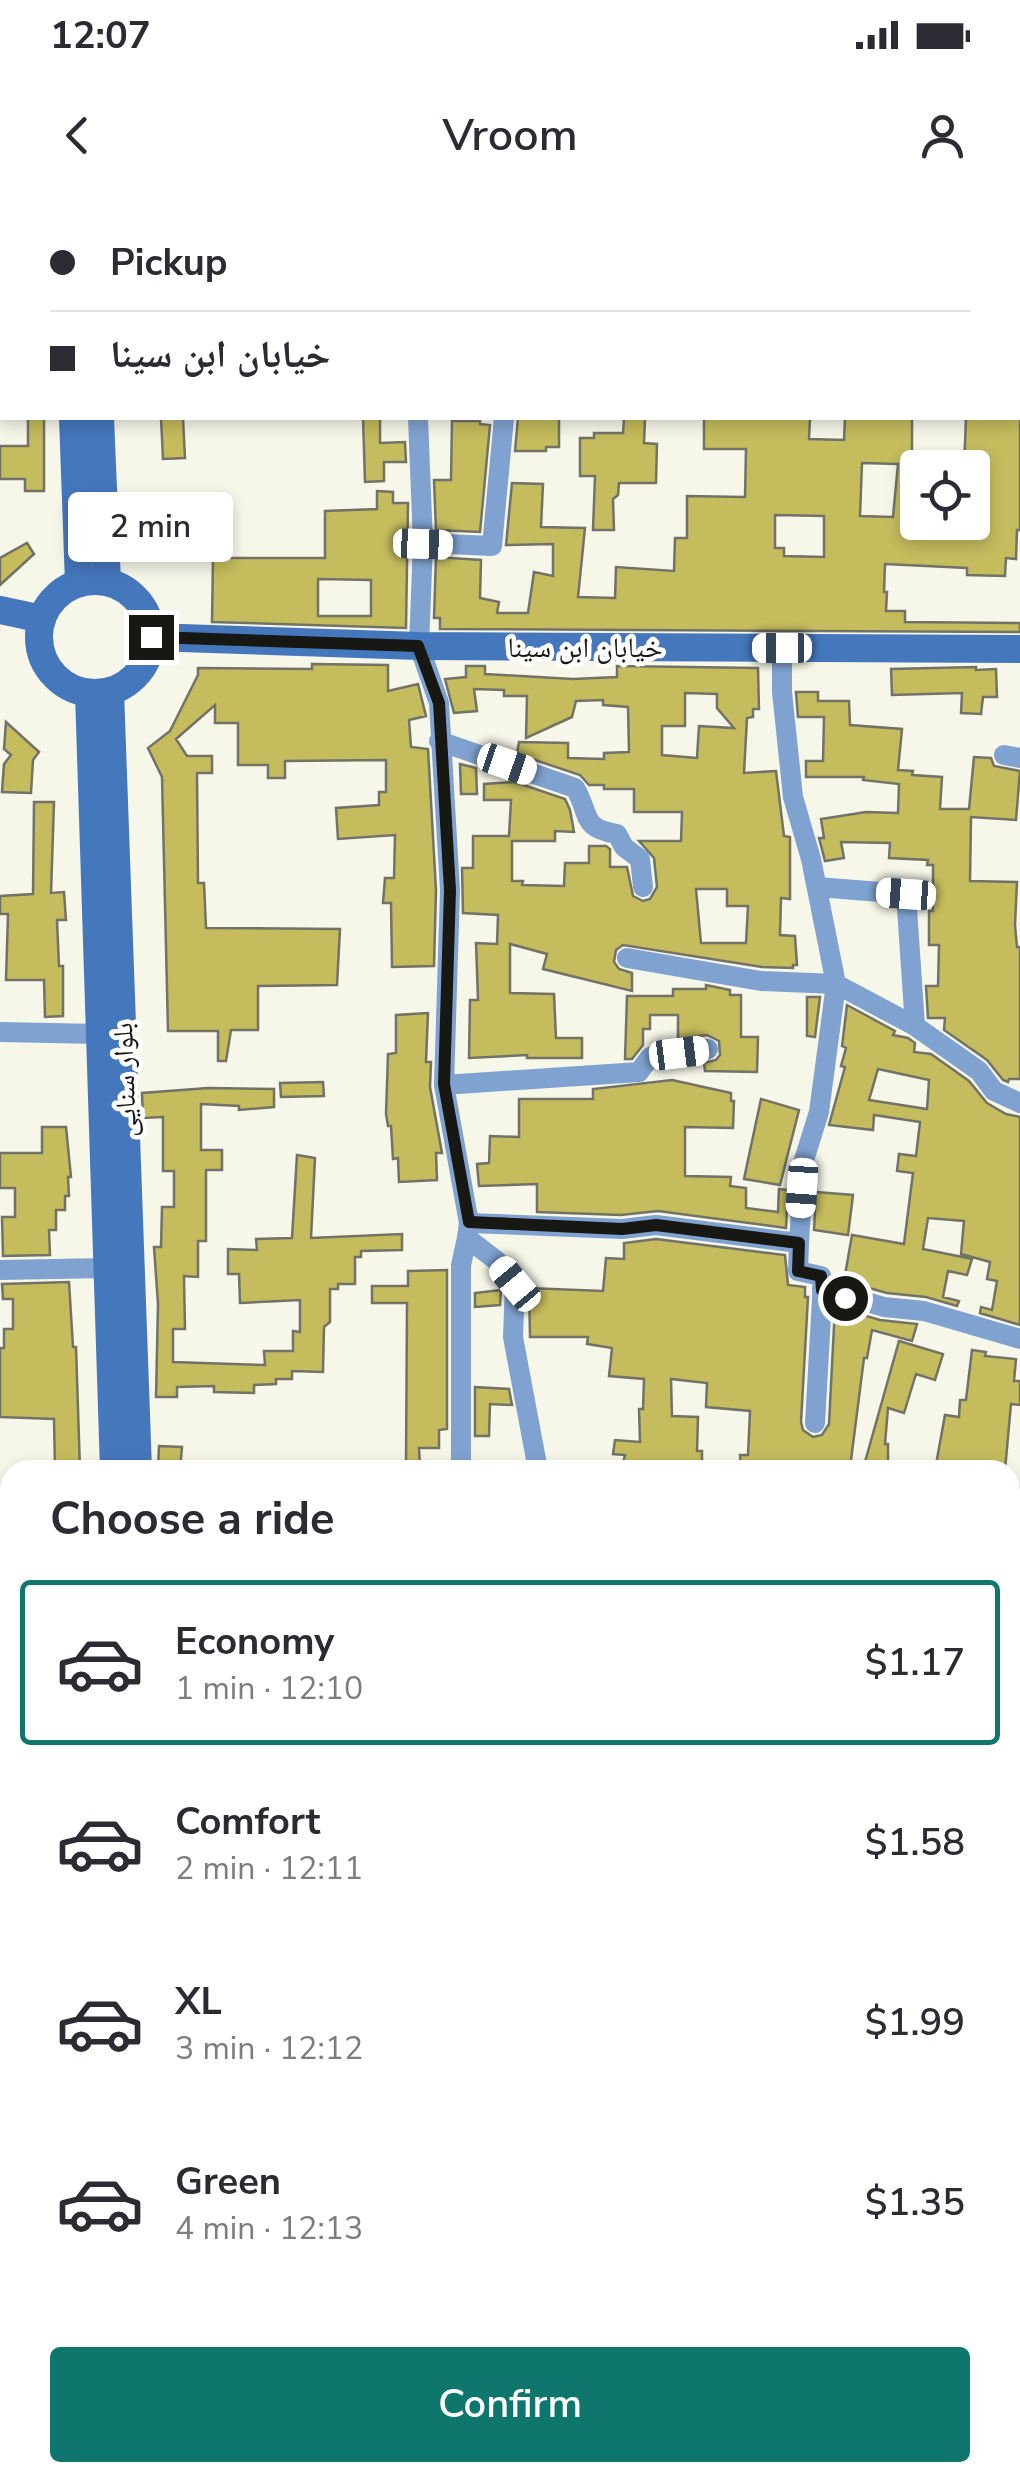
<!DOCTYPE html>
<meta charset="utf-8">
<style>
:root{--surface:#fff;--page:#f7f7f7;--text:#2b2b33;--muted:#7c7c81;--line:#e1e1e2;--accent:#0f766e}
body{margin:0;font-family:"Nunito Sans","Noto Naskh Arabic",sans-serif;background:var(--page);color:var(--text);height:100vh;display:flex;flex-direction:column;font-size:38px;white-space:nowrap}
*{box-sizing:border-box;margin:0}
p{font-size:32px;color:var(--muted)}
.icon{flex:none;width:55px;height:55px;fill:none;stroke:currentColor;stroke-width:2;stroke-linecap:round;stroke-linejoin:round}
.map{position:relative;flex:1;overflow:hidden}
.drawer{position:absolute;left:0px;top:1260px;width:1020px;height:1022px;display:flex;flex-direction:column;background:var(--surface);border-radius:30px 30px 0 0;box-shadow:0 5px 15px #0003}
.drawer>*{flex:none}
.top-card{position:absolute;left:0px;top:0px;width:1020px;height:220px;box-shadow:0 5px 15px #0003;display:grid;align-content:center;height:220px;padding:0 50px;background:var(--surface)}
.fabs{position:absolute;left:900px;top:250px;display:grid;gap:20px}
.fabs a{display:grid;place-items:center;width:90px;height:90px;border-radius:10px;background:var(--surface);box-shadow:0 5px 15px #0003;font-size:50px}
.end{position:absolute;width:45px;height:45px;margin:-22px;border:12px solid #171713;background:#fff;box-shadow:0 0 0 5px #fff}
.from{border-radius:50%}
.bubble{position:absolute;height:70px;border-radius:10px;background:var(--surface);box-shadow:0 5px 15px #0003;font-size:32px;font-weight:600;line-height:70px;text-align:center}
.car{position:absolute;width:30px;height:60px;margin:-30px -15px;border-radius:12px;box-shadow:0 0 8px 2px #0007;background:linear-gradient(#fff 24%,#345 0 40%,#fff 0 76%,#345 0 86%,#fff 0)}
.top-card b{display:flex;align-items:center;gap:35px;height:95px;font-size:38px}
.top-card b+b{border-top:2px solid var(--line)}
.top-card i{width:25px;height:25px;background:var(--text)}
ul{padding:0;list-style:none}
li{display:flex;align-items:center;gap:30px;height:165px;margin:0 20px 15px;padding:0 30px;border:5px solid transparent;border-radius:10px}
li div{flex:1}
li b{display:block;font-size:38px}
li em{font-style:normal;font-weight:600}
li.current{border-color:var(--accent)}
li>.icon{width:90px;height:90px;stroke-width:1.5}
h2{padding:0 50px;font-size:45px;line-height:120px}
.cta{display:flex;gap:20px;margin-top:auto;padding:20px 50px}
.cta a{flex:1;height:115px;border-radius:10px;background:var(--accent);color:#fff;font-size:40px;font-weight:600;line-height:115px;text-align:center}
.status{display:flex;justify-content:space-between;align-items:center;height:70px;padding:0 50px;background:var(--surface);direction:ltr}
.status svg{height:28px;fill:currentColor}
header{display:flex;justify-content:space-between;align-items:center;height:130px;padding:0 50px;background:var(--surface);font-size:45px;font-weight:600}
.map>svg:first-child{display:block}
.building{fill:#c4bc5d;stroke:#737267;stroke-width:2.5;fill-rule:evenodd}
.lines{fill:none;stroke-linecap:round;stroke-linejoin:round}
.street{stroke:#80a2d1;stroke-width:20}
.secondary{stroke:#4577bd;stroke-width:28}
.route{stroke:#171713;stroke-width:12}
.labels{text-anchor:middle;stroke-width:9;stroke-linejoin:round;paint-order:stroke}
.street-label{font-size:28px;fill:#171713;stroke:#fff}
</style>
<div class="status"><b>12:07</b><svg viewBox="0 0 49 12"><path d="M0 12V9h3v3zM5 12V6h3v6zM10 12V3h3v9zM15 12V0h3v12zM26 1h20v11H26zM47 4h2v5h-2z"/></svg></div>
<header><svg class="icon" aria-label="back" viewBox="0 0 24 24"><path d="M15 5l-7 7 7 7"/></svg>Vroom<svg class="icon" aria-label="person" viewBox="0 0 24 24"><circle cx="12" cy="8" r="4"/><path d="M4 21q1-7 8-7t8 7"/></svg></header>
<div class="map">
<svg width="1020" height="2282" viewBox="0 0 1020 2282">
<rect width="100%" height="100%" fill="#f6f6e9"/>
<g class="building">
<path d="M28,218H44V291H25V279H0V246H28Z"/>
<path d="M161,218H183L185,258L163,259Z"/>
<path d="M363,218H380V243L405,242L406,262H384V281L365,282Z"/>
<path d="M518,218H559V247H546V251H515Z"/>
<path d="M624,218H645L644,243L657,244L656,283H619L618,295L613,299L614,330H593L595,276H580V238H594V233H623Z"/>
<path d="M704,218H810L809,239L844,240L845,218H912V279H918V322H972V268H964L966,218H1020V330H1017L1016,359L1006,358L1005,376L967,375V368L885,364L884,392H887L886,411H905V422L1020,423V432L440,429V418H434L436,357L481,360L480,398L499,402L497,413H528L534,372L553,376V344L506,345L512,283L543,284L541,327L585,328L578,397L615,398L616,367L674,371L675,338H687V296L745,297L746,249H704ZM862,263L898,264L893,317L860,316ZM775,315L824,316V357L784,356V348H775Z"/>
<path d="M452,221H480V224L490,225L480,332L436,330L434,280H451Z"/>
<path d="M377,291L393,292V303H408L406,428L212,422L213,358H325V311L377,309ZM318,379L371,380V416H318Z"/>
<path d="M27,343L34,354L0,385V358Z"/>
<path d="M312,464L388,465V491L418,484L426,516L409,520L411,547L428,549L436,690L434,766L392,767L391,703H383L385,678H394L395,635L338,639L336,608L379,605V592H386V560L285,561V578H268V565H238V523H215V505L176,539L187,556H212V573H197L198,683H204L206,728L340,729L337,785L258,786V830H231L226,861H218V831H168L162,577L148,548L170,531L198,475V468L312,469Z"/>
<path d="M466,466H485V474L573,479L617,477V466L758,468L759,509H753V517L747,518L744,573L776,571L784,636L790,637V699L781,698L780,735L795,736L797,765H793V768L762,767L623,745L616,750L614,762L619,769L632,773V791L543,769L547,754L510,744V793L554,794L556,838H582V858H527V855L469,858L470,800H478L476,743L497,744L498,715L463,713L462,668H473V636H509L511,600H484V584L515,582L565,599L570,610L574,632L555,631V641H512V681H523L522,685L564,686L565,663H589V646H606L610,649V667H627L633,696L643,701L650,699L657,687L654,658L639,641H681L682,612H634V589H604V585H589L580,575L517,554L519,542L568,543V558L604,559V553L629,552L628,507L603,505V500L576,501L572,517L526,538L527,496H504V490L474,489L477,511L454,513L445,479L466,477ZM685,493L717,494V508L734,528L699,526L697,558L662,555V526H685ZM696,689H727V706H748L746,743H701Z"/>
<path d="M976,467V470L996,469L997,497H983L981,514L961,513L962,493L892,495L891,469Z"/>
<path d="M796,492H818V501H849L850,525L902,529L898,570L913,571L912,575L942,577L940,609H969L974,557L991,558L994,566L1020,571L1016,620L971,617L970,681L1017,682L1015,725L1017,747H1020V879H1009L1008,882L1003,880L987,860L944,830L945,818H928L926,786H938L939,745H929V711H933V665H927L928,660L889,658L890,643L841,642L844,658L825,661L819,638H824L821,619L866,612L898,613L899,584L863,580L864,577H806V561H823L824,517H798Z"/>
<path d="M6,522L39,552L33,560L31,593L2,592L4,564L11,555L4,549Z"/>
<path d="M460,564L476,568L477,594H461Z"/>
<path d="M34,602H54L51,693L64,692L66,720H57L59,766H63V816L45,817L44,780H6L8,714H0V696L33,694Z"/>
<path d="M706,785L730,790V795H741V837H758L757,872L705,871L704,863L716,860L720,855L719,841L707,835L678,839V815H650V829H643V845L632,859H625L627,796H673V789H706Z"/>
<path d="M807,797H820L815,837L807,836Z"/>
<path d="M847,805L895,831L893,835L908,838L915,843L914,852L931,854L969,881L987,903L1006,914L1020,917V1125L980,1113L981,1107L992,1110L997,1081L987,1079L990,1062L961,1054L964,1021L928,1018L923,1049L972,1059L967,1075L948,1071L943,1097L959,1101L957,1106L926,1097L887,1093L844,1081L852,1035L904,1044L913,973L897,971L899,954L916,956L920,922L874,915L873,930L829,925L845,867L841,866L846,848L842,846ZM878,869L929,880L927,909L869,900Z"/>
<path d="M428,813L426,862H431L430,887L442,953H436L437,980L399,982L398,958L393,959L391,926H388L386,914L388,854L396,853V815Z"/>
<path d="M672,880L731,893V901H734L733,928L685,927V976L731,977L730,986L746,988V1008L778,1012L779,989L788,990L786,1028L658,1011L621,1015L537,1012V984L479,986L477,964L489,963L490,936L519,937V899H593V889Z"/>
<path d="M323,882L324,896L281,897L280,883Z"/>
<path d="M208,888L274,889V907L239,910V906L201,904V950H222V970H206V1041H198V1077L184,1076L185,1129H173V1162L265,1165L264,1151H293V1131L300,1132V1100L240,1103L239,1074H228V1049L257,1050L256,1039L292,1038L297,955L315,958L311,1038L402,1034V1050L361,1051V1057H355V1084H338V1089H330V1122L324,1127L323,1172L292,1171V1179H276V1184L254,1185V1193L214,1192V1186L177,1187V1197H156L158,1104L154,1047H161L162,1007H174V971H163V917L143,918L142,893Z"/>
<path d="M761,899L799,910L780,985L744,979Z"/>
<path d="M42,927H66L71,977H68L69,996H65V1010H56V1030H49L50,1055L3,1056L2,1017H15V988H0V953H42Z"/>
<path d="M816,992L853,995L848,1035L814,1030Z"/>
<path d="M656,1039L785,1055L788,1085L805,1087V1097H808L801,1222L803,1230L813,1237L822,1235L829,1224L835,1107L880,1120L917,1124L912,1141L872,1130L867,1158H864L850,1268L741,1270L740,1255H748L750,1211L706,1207L707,1183L671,1179L672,1216L698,1217L697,1251H702V1270H621L625,1255L613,1254L615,1240L640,1242L639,1209H643L644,1179L609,1176L612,1148L587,1144L588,1137H530L529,1088L603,1091L606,1058L624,1059V1043Z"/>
<path d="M447,1070V1229L439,1230V1248H419L420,1266H406L407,1103H372V1086H408V1071Z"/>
<path d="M69,1082L73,1147H76L80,1270H55L54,1219L0,1217V1148H4V1129H13V1099H3L2,1084Z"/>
<path d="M501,1090L500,1105L475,1107V1093Z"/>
<path d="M899,1141L943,1154L935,1180L916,1174L904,1213L888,1208L885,1244H888V1270L863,1269Z"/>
<path d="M972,1150L986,1152L985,1156L1016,1159L1014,1181H1020V1205L1011,1204L1005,1270H935L945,1215L959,1217L960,1200H966Z"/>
<path d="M475,1187L509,1189L512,1205L490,1204L489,1236H475Z"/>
<path d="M159,1246L182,1247L180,1270H158Z"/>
</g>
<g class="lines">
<g class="street">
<path d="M416,0V2"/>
<path d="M491,0L492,2"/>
<path d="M699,2L700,0"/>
<path d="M418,218L423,343L419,446L439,503L450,690L444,885L469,1023L467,1038L497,1061L515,1084L513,1137L538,1270"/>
<path d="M423,343L492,346L504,218"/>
<path d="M782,448V492L793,597L811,659L836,784L819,912L804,960L799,1043"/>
<path d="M439,541L575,588C591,615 580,628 617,634L624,647L640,659L643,687"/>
<path d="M1004,555L1020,558"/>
<path d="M817,687L906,694L915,826"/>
<path d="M627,758L761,781L836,784L915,826L979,871L994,891L1020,903"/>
<path d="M0,832L99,834"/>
<path d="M444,885L639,872L650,857L708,849"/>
<path d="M469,1023L622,1029L656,1025L799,1043L798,1071L821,1076L823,1081L815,1223"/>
<path d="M0,1070L107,1068"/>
<path d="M822,1089L884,1107L924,1111L1020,1139"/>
<path d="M461,1270V1065L467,1038"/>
<path d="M1010,1336L1014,1299L1020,1296"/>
<path d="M1010,1364L1020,1378"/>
<path d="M1010,1470H1020"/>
<path d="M0,1534H10"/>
<path d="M0,1719H10"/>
<path d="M1010,1719L1020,1720"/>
<path d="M0,1922H10"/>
<path d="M1010,2093L1020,2095"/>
<path d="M418,2272L419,2282"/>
<path d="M681,2272V2282"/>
</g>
<g class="secondary">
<path d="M64,0V2"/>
<path d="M91,0V2"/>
<path d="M73,218L79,383"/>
<path d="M100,218L107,382"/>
<circle cx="95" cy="437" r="56"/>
<path d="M0,410L42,419"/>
<path d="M151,437L419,446L1020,449"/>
<path d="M110,491L138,1270"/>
<path d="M89,493L114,1270"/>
<path d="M145,2272L146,2282"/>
<path d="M177,2272L178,2282"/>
</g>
</g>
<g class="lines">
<path class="route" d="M151,437L418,446L439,503L450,690L444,884L469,1022L622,1029L656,1025L799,1043L798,1071L821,1076L822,1090L845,1098"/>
</g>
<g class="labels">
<g class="street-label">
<text x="585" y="457">خیابان ابن سینا</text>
<text transform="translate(124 880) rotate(-92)" y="10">بلوار سنایی</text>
</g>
</g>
</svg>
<div class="fabs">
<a><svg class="icon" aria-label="locate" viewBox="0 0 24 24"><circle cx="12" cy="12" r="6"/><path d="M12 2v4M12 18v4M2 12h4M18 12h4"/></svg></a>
</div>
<i class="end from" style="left:845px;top:1098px"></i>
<i class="end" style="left:151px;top:437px"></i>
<div class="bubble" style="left:68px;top:292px;width:165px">2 min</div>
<i class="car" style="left:423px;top:344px;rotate:92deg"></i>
<i class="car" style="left:782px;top:448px;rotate:270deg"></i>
<i class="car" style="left:507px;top:564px;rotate:109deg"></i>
<i class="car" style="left:906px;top:694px;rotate:274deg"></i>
<i class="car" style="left:679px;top:853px;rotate:83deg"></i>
<i class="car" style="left:802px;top:988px;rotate:184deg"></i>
<i class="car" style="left:515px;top:1084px;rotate:320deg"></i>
<div class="top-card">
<b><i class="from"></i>Pickup</b>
<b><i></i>خیابان ابن سینا</b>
</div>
<section class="drawer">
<h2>Choose a ride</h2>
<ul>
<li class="current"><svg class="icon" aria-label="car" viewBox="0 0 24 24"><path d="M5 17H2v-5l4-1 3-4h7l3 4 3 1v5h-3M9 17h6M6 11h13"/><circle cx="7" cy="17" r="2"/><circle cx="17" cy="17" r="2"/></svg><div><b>Economy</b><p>1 min · 12:10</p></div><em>$1.17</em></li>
<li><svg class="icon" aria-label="car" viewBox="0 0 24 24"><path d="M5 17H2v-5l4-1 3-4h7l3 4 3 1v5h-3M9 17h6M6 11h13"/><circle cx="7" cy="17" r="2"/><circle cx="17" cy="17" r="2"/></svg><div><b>Comfort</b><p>2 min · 12:11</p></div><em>$1.58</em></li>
<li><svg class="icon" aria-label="car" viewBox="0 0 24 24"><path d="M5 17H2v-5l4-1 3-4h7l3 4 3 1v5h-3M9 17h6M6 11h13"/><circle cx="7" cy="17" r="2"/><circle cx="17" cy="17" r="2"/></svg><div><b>XL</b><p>3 min · 12:12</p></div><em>$1.99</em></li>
<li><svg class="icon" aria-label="car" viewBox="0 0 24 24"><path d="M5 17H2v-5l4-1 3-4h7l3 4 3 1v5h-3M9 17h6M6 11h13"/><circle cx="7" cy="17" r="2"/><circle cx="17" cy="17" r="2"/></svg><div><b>Green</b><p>4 min · 12:13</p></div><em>$1.35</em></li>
</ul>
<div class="cta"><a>Confirm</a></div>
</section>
</div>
